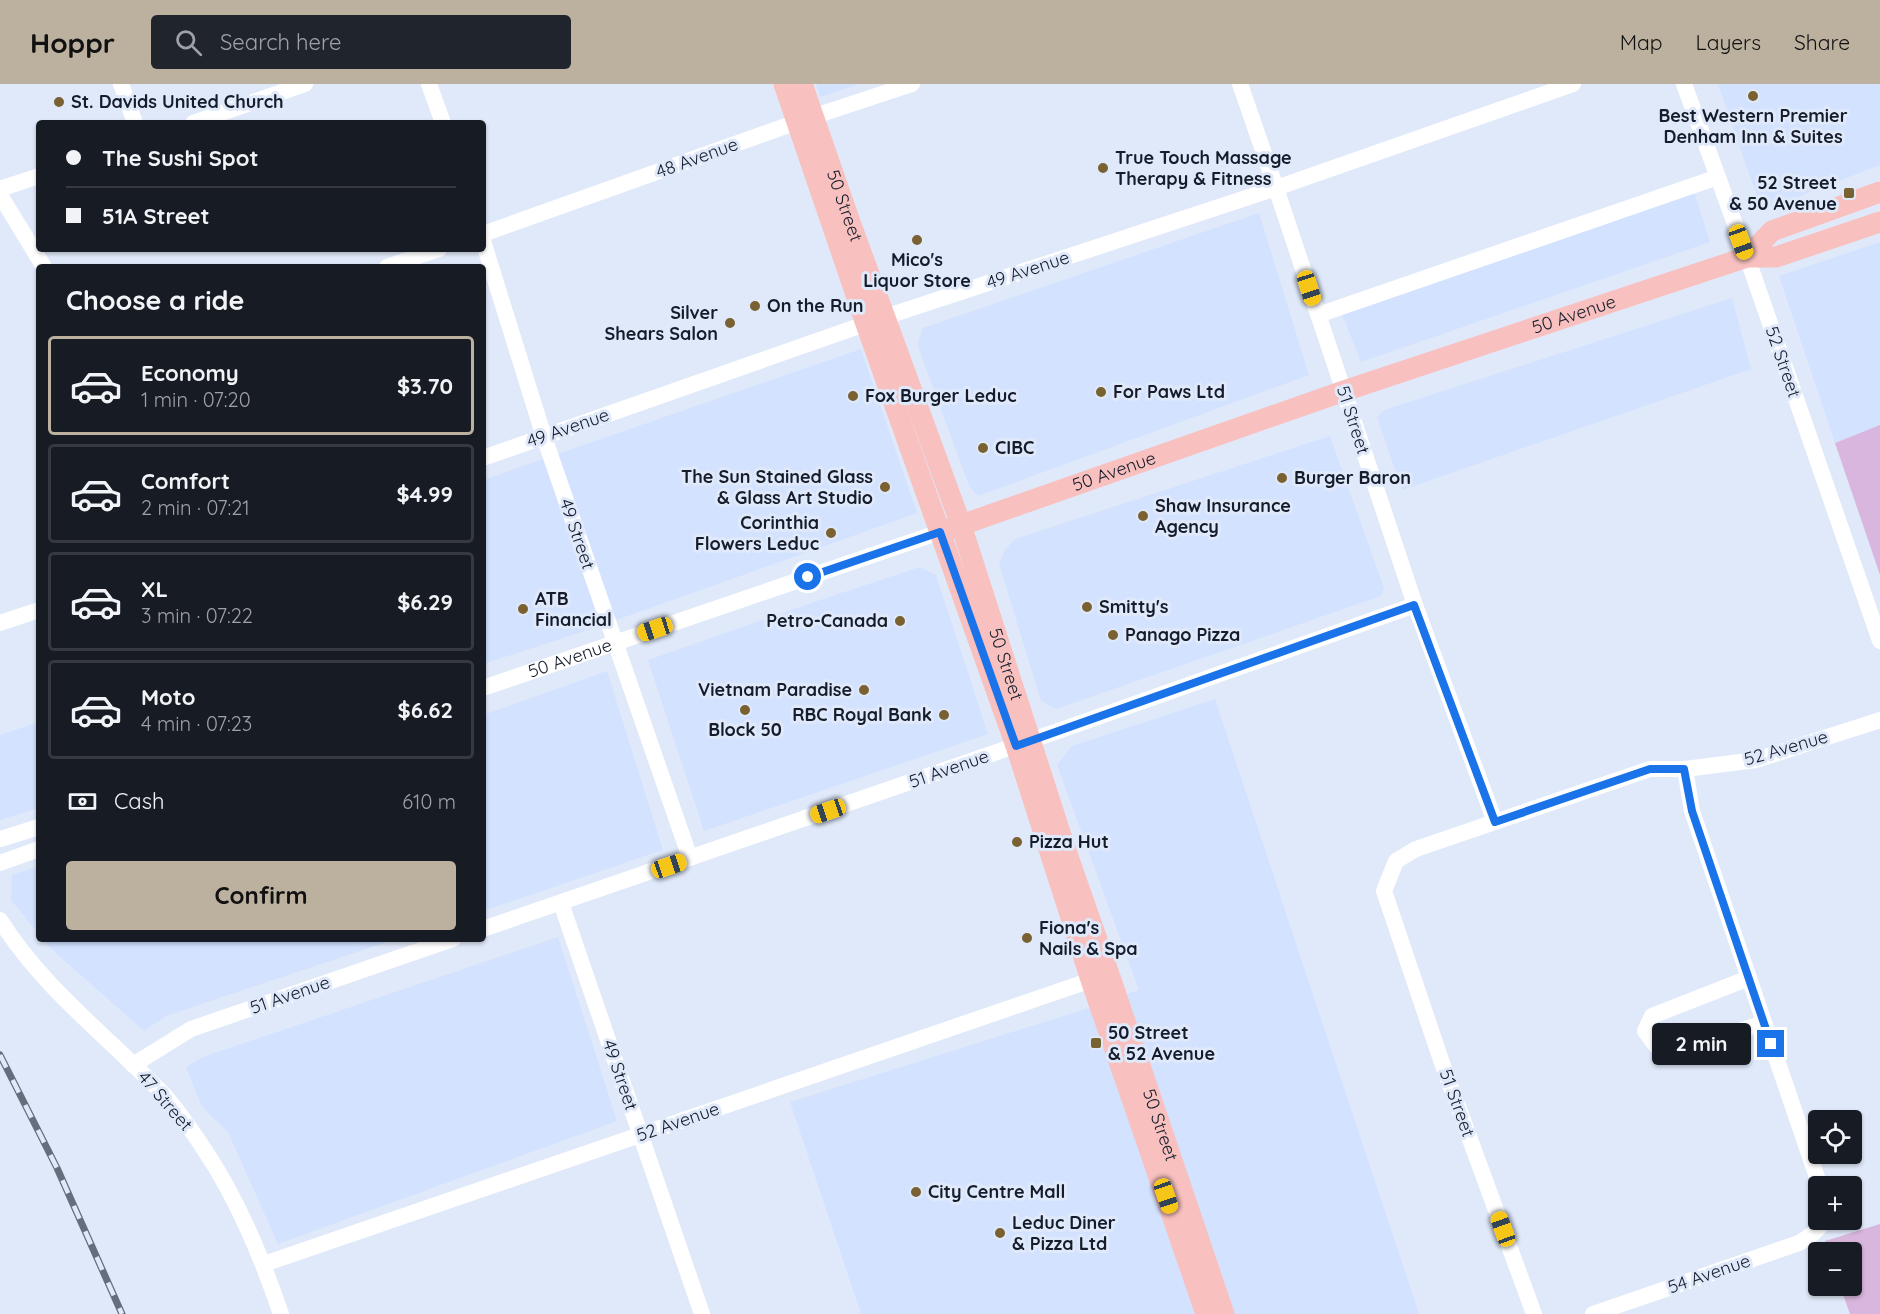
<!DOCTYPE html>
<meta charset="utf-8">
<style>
:root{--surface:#171b24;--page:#20242c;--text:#f1f3f6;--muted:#9ea1a6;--line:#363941;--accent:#bbb19e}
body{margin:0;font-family:Quicksand,sans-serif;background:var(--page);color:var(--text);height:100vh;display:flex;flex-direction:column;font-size:22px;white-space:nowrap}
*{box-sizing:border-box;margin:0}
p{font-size:20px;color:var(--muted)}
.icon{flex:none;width:33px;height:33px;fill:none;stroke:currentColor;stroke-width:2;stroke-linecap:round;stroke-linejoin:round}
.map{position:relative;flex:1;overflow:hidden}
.panel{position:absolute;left:36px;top:180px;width:450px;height:678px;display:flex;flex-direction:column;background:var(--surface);border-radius:6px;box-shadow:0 2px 4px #0004}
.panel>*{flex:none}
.top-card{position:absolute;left:36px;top:36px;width:450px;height:132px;border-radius:6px;box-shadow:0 2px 4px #0004;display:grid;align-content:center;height:132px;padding:0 30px;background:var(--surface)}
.tools{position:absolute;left:1808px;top:1026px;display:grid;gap:12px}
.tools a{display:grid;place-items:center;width:54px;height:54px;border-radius:6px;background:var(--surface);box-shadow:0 2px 4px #0004;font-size:30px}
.end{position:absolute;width:27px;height:27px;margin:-14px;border:8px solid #1a73e8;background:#fff;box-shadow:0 0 0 3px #fff}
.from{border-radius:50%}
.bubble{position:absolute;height:42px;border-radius:6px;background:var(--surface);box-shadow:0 2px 4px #0004;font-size:20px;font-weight:700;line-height:42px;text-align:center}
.car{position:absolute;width:18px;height:36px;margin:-18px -9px;border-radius:8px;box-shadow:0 0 4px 2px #0007;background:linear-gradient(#f5c518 24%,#345 0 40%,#f5c518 0 76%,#345 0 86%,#f5c518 0)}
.top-card b{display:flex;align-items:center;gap:21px;height:57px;font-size:22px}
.top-card b+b{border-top:2px solid var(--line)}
.top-card i{width:15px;height:15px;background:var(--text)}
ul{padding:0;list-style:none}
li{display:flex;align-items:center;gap:18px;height:99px;margin:0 12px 9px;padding:0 18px;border:3px solid var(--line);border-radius:6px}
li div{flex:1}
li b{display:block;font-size:22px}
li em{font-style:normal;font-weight:700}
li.current{border-color:var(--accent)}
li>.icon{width:54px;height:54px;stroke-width:1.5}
h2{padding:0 30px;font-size:27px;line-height:72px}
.pay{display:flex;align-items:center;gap:15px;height:66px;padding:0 30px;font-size:22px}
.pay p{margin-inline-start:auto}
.primary-button{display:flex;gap:12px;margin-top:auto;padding:12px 30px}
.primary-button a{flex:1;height:69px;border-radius:6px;background:var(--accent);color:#111;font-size:24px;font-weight:700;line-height:69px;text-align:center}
header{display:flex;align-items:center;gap:36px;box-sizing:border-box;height:84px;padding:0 30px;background:var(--accent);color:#111}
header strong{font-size:28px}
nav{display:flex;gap:33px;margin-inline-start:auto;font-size:21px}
.search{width:420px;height:54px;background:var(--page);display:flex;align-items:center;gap:15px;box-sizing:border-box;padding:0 21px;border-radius:6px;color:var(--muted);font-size:22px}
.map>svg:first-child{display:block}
.built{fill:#d2e2ff}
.park{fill:#d9b6dd}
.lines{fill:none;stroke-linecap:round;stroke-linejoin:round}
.minor{stroke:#fff;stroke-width:16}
.major{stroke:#f8c1bf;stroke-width:21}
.rail-casing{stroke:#666d7d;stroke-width:7}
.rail{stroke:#e0e9fa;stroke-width:4.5;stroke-dasharray:14;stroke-linecap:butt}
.route{stroke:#1a73e8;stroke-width:8}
.poi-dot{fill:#796132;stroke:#e0e9fa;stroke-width:2}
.labels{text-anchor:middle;stroke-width:6;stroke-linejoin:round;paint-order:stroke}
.poi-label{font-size:18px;font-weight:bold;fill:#151c2b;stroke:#e0e9fa;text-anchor:start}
.street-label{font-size:18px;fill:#151c2b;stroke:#e0e9fa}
</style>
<header>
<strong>Hoppr</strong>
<div class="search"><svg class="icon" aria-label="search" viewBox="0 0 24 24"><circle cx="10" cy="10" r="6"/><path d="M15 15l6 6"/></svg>Search here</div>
<nav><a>Map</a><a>Layers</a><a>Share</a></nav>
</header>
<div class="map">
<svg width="1880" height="1230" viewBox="0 0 1880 1230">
<rect width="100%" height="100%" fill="#e0e9fa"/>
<g class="built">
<path d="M816,0H859L820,13Z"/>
<path d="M1718,0H1880V81L1762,127Z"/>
<path d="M1693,104L1710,158L1361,278L1341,228Z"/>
<path d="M1259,129L1309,291L978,412L969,402L917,260L923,244Z"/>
<path d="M1880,158V341L1835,359L1779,192Z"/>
<path d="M1732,214L1751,285L1402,406L1377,333L1384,326Z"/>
<path d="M861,265L917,429L594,544L483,580V396Z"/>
<path d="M1330,352L1384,504L1381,512L1056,625L1041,617L999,480L1005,466L1015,455Z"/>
<path d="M920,483L936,491L988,650L704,747L648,576L826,514Z"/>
<path d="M607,587L663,766L483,827V631Z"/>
<path d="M1215,615L1419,1230H861L790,1018L1086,925L1139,906L1057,681L1072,662Z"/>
<path d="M39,638V724L0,736V651Z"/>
<path d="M39,782V850L11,816L12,791Z"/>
<path d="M558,853L617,1037L278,1160L228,1048L202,1023L186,983L203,973Z"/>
<path d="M43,855H396L166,932L144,947L49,863Z"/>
</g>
<g class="park">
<path d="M1880,341V491L1835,359Z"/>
<path d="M1880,1140V1230H1850L1840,1202H1851V1168H1829L1825,1157Z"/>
</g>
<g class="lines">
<g class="minor">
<path d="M121,0L135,39"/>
<path d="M429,0L443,39"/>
<path d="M1240,0L1276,104L1415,521L1495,738"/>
<path d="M1684,0L1747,173L1880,557"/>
<path d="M193,39L305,0"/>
<path d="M0,105L39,92"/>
<path d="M0,111L44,183"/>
<path d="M483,150L797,38L912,0"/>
<path d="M483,157L544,353L690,774"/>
<path d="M387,183L439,165"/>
<path d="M1318,231L1718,93"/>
<path d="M483,374L885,233L1276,104L1573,0"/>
<path d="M0,539L39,526"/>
<path id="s1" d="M483,604L940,448"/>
<path d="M1685,685L1692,727L1820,1102"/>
<path d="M0,755L39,743"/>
<path d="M0,779L39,765"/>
<path d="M561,819L702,1230"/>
<path d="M0,836C44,906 110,954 166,1013C180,1029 192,1047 204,1065C238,1116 261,1172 281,1230"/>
<path d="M483,845L1061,646L1415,521"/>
<path d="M1749,894L1652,932L1645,947L1656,962L1679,966L1764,939"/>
<path d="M133,981L191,945L453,855"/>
<path d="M264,1180L1100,893"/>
<path d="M1534,1230L1441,976L1384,807L1396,777L1416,765L1650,685H1685L1756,676L1880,636"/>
<path d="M1593,1230L1799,1159C1809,1153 1819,1147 1823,1136"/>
</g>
<g class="major">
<path d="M784,0L866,240L1016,662L1091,896L1206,1230"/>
<path id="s2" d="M802,0L850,138L961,441L1066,767L1109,890L1224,1230"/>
<path d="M1747,173L1772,147L1880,108"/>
<path id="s3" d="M947,446L1344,307L1747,173H1776L1880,138"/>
</g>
<defs>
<path id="rail" d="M0,971L57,1084L122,1230"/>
</defs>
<use href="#rail" class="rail-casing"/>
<use href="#rail" class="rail"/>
</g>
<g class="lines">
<path class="route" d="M808,493L940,448L1016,662L1414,521L1495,738L1650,685H1684L1692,727L1771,960"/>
</g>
<g class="poi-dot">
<circle cx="1753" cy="12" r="6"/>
<circle cx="59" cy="18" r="6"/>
<circle cx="1103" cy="84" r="6"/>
<rect x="1843" y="103" width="12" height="12" rx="3"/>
<circle cx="917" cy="156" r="6"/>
<circle cx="755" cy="222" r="6"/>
<circle cx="730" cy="239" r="6"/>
<circle cx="1101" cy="308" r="6"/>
<circle cx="853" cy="312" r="6"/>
<circle cx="983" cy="364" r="6"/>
<circle cx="1282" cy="394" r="6"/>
<circle cx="885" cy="403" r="6"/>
<circle cx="1143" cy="432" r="6"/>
<circle cx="831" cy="449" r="6"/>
<circle cx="1087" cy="523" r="6"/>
<circle cx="523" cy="525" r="6"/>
<circle cx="900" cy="537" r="6"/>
<circle cx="1113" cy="551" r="6"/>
<circle cx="864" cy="606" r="6"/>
<circle cx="745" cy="626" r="6"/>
<circle cx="944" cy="631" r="6"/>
<circle cx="1017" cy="758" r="6"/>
<circle cx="1027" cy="854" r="6"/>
<rect x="1090" y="953" width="12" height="12" rx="3"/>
<circle cx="916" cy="1108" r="6"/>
<circle cx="1000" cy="1149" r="6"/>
</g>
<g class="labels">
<g class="poi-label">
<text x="71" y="24">St. Davids United Church</text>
<text x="1753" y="38" text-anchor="middle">Best Western Premier<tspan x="1753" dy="21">Denham Inn &amp; Suites</tspan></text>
<text x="1115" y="80">True Touch Massage<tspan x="1115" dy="21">Therapy &amp; Fitness</tspan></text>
<text x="1837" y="105" text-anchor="end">52 Street<tspan x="1837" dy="21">&amp; 50 Avenue</tspan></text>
<text x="917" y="182" text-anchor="middle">Mico's<tspan x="917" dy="21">Liquor Store</tspan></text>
<text x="767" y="228">On the Run</text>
<text x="718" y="235" text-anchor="end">Silver<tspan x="718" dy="21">Shears Salon</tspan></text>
<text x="1113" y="314">For Paws Ltd</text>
<text x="865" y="318">Fox Burger Leduc</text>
<text x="995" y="370">CIBC</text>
<text x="873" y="399" text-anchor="end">The Sun Stained Glass<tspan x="873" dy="21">&amp; Glass Art Studio</tspan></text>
<text x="1294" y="400">Burger Baron</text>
<text x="1155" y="428">Shaw Insurance<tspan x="1155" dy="21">Agency</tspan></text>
<text x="819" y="445" text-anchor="end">Corinthia<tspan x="819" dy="21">Flowers Leduc</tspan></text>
<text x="535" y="521">ATB<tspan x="535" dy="21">Financial</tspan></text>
<text x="1099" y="529">Smitty's</text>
<text x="888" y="543" text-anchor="end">Petro-Canada</text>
<text x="1125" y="557">Panago Pizza</text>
<text x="852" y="612" text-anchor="end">Vietnam Paradise</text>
<text x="932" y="637" text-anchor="end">RBC Royal Bank</text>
<text x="745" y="652" text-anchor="middle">Block 50</text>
<text x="1029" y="764">Pizza Hut</text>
<text x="1039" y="850">Fiona's<tspan x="1039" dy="21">Nails &amp; Spa</tspan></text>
<text x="1108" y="955">50 Street<tspan x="1108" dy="21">&amp; 52 Avenue</tspan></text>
<text x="928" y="1114">City Centre Mall</text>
<text x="1012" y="1145">Leduc Diner<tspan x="1012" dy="21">&amp; Pizza Ltd</tspan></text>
</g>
<g class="street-label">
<text transform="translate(697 74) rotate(-20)" y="6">48 Avenue</text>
<text dy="6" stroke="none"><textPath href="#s2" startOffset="129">50 Street</textPath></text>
<text transform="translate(1028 186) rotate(-18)" y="6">49 Avenue</text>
<text dy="6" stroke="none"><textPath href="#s3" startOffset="663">50 Avenue</textPath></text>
<text transform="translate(1783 278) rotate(71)" y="6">52 Street</text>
<text transform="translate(1353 336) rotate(72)" y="6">51 Street</text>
<text transform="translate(568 344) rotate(-19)" y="6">49 Avenue</text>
<text dy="6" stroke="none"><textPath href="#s3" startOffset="177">50 Avenue</textPath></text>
<text transform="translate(577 450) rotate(71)" y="6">49 Street</text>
<text dy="6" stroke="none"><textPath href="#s1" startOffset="92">50 Avenue</textPath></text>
<text dy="6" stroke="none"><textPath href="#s2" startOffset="615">50 Street</textPath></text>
<text transform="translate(1786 664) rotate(-16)" y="6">52 Avenue</text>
<text transform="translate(949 685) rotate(-19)" y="6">51 Avenue</text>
<text transform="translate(290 911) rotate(-19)" y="6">51 Avenue</text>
<text transform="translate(620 991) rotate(71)" y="6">49 Street</text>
<text transform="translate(165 1017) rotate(49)" y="6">47 Street</text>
<text transform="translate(1457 1019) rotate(70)" y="6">51 Street</text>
<text transform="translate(678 1038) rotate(-19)" y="6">52 Avenue</text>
<text dy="6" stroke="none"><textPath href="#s2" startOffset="1101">50 Street</textPath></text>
<text transform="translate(1709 1190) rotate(-19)" y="6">54 Avenue</text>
</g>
</g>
</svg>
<div class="tools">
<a><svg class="icon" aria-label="locate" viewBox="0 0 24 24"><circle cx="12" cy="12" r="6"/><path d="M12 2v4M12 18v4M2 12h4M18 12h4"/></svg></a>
<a>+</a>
<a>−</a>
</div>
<i class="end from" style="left:808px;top:493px"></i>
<i class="end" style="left:1771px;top:960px"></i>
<div class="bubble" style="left:1652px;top:939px;width:99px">2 min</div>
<i class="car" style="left:1741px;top:158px;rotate:160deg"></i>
<i class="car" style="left:1309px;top:204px;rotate:162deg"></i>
<i class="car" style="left:655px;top:545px;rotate:252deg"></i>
<i class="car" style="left:828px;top:727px;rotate:251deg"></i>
<i class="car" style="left:669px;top:782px;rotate:71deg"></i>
<i class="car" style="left:1166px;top:1112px;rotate:161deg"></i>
<i class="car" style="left:1503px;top:1145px;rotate:340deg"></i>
<div class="top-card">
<b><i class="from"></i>The Sushi Spot</b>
<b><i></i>51A Street</b>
</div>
<section class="panel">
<h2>Choose a ride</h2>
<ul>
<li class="current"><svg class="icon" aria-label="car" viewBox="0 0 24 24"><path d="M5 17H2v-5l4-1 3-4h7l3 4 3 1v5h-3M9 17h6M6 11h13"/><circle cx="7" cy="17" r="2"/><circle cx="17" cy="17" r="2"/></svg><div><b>Economy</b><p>1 min · 07:20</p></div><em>$3.70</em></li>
<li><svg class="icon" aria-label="car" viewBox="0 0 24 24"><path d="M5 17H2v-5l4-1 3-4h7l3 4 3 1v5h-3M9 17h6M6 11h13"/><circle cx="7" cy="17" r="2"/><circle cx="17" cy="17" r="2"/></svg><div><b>Comfort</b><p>2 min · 07:21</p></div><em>$4.99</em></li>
<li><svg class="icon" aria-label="car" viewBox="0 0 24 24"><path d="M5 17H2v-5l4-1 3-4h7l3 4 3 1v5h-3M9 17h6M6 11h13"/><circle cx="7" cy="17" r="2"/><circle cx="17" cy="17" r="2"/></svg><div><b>XL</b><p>3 min · 07:22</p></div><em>$6.29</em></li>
<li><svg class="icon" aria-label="car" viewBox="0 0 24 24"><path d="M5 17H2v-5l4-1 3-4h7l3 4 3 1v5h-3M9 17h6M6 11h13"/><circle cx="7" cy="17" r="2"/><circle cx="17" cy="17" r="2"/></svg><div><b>Moto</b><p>4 min · 07:23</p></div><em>$6.62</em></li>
</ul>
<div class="pay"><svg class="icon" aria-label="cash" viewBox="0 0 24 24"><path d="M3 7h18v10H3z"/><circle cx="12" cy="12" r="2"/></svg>Cash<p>610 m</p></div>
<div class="primary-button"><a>Confirm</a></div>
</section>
</div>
